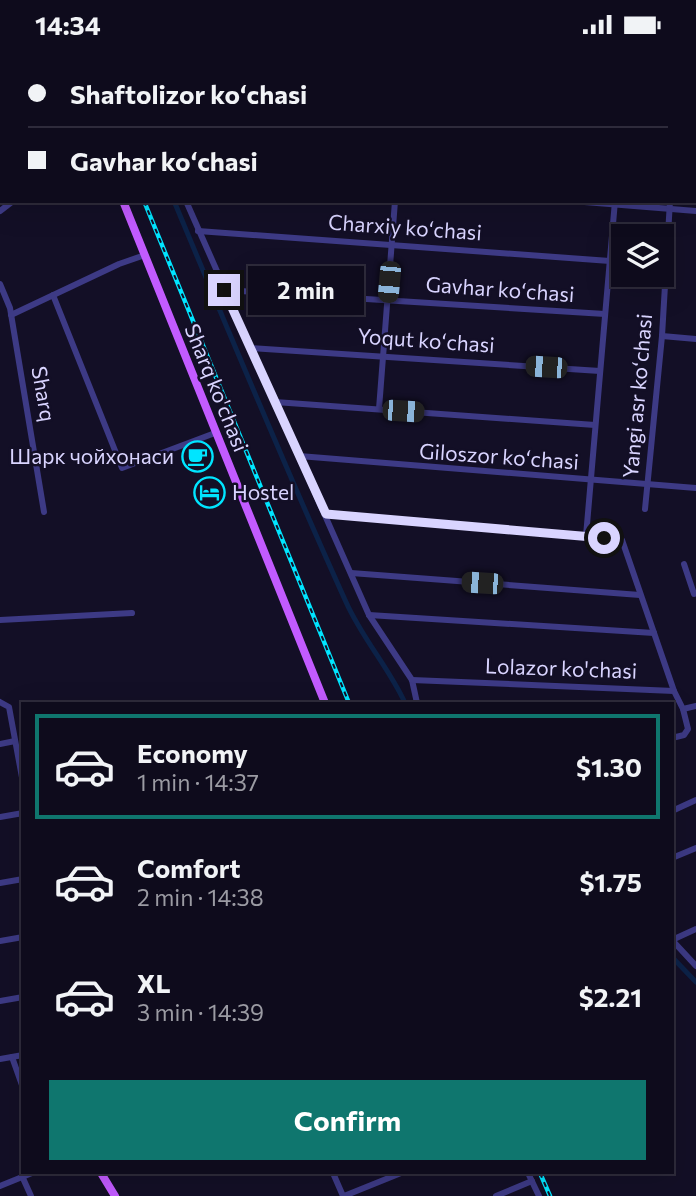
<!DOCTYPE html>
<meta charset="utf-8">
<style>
:root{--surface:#0e0b1c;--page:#1c1929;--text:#f1f3f6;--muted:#9b9ba3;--line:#2e2b3b;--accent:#0f766e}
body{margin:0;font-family:Commissioner,sans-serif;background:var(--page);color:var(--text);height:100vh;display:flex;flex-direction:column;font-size:26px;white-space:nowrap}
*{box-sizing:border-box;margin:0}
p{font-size:23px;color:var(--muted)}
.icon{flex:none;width:38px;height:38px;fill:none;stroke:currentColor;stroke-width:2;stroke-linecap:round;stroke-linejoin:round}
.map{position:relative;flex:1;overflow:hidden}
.details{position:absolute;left:21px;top:653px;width:653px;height:472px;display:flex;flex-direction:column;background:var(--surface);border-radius:0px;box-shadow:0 7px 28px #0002,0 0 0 2px var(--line)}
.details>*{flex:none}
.guide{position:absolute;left:0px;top:0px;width:696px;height:154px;box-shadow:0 7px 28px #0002,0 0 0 2px var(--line);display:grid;align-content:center;height:154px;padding:0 28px;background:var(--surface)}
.fabs{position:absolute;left:611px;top:175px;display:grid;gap:14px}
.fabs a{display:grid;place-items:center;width:63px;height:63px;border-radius:0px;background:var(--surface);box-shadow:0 7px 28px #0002,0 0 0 2px var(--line);font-size:35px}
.end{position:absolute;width:32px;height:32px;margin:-16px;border:9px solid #d9d4ff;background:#111;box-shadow:0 0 0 4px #111}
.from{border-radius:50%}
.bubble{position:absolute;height:49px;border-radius:0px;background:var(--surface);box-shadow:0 7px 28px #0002,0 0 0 2px var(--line);font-size:23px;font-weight:700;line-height:49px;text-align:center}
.car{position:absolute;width:21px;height:42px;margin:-21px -10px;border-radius:9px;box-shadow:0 0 5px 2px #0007;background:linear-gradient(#222 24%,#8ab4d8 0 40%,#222 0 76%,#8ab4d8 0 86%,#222 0)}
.guide b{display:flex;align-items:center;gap:24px;height:66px;font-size:26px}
.guide b+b{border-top:2px solid var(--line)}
.guide i{width:18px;height:18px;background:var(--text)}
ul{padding:12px 0 0;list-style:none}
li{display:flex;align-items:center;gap:21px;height:105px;margin:0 14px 10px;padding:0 14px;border:4px solid transparent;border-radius:0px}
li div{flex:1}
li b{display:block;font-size:26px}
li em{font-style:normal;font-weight:700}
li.active{border-color:var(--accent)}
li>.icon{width:63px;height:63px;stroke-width:1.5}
.cta{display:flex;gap:14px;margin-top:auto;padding:14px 28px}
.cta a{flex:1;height:80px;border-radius:0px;background:var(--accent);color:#fff;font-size:28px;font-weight:700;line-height:80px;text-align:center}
.status{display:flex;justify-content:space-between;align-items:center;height:49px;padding:0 35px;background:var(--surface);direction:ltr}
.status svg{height:19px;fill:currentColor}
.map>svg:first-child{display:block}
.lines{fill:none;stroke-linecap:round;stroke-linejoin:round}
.canal{stroke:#0c2248;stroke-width:5}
.minor{stroke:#3d3a85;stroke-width:6}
.major{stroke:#c25bff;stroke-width:8}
.rail-casing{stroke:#00e5ff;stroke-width:4.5}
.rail{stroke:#130f26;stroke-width:2;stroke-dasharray:5;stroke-linecap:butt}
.route{stroke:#d9d4ff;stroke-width:9}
.labels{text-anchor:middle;stroke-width:5;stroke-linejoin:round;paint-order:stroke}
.street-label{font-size:21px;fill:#d9d4ff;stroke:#130f26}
.poi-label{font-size:21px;fill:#d9d4ff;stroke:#130f26;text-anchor:end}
</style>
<div class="status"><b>14:34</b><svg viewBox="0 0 49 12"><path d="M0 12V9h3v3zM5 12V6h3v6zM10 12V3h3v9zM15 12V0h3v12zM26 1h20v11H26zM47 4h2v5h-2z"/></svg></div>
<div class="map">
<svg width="696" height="1147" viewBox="0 0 696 1147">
<rect width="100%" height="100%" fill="#130f26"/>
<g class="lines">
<g class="canal">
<path d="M112,0L113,2"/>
<path d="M174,152C230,286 286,421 346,553C362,589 389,619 405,654"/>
<path d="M672,908L696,933"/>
</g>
<g class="minor">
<path d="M1,0H3"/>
<path d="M125,0V2"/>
<path d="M195,0V2"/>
<path d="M259,2V0"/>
<path d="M332,2V0"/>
<path d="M407,2V0"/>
<path d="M481,2L482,0"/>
<path d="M554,2V0"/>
<path d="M628,2L629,0"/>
<path d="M683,2L684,0"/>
<path d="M0,92L2,90"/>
<path d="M186,152L369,566L412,631L417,654"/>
<path d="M572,152L696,162"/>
<path d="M0,162L13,152"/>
<path d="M198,182L610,212"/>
<path d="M0,235L10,259L44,463"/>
<path d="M224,241L605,265"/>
<path d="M53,246L122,419L215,384"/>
<path d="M11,266L119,215L145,206"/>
<path d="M662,287L696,290"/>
<path d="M250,299L600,322"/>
<path d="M275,353L595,376"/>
<path d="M379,360L395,152"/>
<path d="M299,407L696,439"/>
<path d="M645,460L662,287L670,152"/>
<path d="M325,465L622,491L674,642"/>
<path d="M586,487L615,152"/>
<path d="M684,515L694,545L696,544"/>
<path d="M351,524L640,546"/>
<path d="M369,566L654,584"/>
<path d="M0,571L132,564"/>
<path d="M412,631L674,642L683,660L696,657"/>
<path d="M0,653L9,658L23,734"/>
<path d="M672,689L684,686L688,680L683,660"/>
<path d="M0,695L15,692"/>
<path d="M672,762L696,751"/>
<path d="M0,768L23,764"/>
<path d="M672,809L696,799"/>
<path d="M0,834L23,830"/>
<path d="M672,891L696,917"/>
<path d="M672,891L696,880"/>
<path d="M0,892L23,888"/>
<path d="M0,952L23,948"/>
<path d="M12,1008L23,1039"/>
<path d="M0,1010L23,1006"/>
<path d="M333,1124L343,1147"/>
<path d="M528,1124L539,1147"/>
<path d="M22,1127L31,1147"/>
<path d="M0,1137L32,1124"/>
<path d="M344,1147L401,1124"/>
<path d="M496,1147L532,1132"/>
</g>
<g class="major">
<path d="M59,0L60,2"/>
<path d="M123,152L325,654"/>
<path d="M101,1124L115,1147"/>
</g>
<defs>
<g id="rail">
<path d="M82,0L83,2"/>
<path d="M144,152L349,654"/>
<path d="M540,1124L550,1147"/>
</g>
</defs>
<use href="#rail" class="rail-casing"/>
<use href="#rail" class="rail"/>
</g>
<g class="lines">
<path class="route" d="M224,241L326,465L604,489"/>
</g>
<defs>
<symbol id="cafe-ring" viewBox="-11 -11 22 22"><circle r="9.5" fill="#130f26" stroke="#00e5ff" stroke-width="1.5"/><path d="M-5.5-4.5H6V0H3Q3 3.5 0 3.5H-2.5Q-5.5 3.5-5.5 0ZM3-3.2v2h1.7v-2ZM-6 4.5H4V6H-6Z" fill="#00e5ff"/></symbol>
<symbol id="hotel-ring" viewBox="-11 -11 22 22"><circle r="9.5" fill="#130f26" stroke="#00e5ff" stroke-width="1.5"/><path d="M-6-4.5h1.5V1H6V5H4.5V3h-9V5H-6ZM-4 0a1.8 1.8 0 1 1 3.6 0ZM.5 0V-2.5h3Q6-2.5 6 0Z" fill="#00e5ff"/></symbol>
</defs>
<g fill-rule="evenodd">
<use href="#cafe-ring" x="180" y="390" width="35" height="35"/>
<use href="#hotel-ring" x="192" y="426" width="35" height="35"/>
</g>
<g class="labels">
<g class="street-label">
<text transform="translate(405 179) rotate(4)" y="7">Charxiy koʻchasi</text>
<text transform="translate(500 241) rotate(4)" y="7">Gavhar koʻchasi</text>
<text transform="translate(426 292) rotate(4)" y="7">Yoqut koʻchasi</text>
<text transform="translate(216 339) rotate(68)" y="7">Sharq ko'chasi</text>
<text transform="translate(43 345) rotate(80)" y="7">Sharq</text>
<text transform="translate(638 347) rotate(-85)" y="7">Yangi asr koʻchasi</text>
<text transform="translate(499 408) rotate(4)" y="7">Giloszor koʻchasi</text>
<text transform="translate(561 620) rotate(2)" y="7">Lolazor ko'chasi</text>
</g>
<g class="poi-label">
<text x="174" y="415">Шарк чойхонаси</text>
<text x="232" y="451" text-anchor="start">Hostel</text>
</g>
</g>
</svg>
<div class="fabs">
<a><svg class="icon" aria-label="layers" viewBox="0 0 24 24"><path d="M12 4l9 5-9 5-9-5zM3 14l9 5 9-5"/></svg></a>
</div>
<i class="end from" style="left:604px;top:489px"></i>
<i class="end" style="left:224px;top:241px"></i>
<div class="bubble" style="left:248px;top:217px;width:116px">2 min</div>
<i class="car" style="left:389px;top:233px;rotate:185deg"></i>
<i class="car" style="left:546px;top:318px;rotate:274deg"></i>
<i class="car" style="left:403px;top:362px;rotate:94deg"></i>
<i class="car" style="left:482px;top:534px;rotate:274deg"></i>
<div class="guide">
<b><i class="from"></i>Shaftolizor koʻchasi</b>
<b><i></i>Gavhar koʻchasi</b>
</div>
<section class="details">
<ul>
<li class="active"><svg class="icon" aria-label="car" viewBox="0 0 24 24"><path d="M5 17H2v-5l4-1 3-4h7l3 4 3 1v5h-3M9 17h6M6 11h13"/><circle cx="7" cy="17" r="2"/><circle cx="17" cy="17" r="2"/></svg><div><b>Economy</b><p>1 min · 14:37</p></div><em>$1.30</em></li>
<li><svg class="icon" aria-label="car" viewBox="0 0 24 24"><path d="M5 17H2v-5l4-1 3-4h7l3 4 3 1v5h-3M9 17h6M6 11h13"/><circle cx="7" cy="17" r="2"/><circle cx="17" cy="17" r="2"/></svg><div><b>Comfort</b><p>2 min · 14:38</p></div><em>$1.75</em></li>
<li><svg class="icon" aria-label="car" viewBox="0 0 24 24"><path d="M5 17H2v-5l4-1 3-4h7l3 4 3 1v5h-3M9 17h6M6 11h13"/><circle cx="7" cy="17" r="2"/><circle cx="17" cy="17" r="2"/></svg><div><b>XL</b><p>3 min · 14:39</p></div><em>$2.21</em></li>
</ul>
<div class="cta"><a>Confirm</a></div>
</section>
</div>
